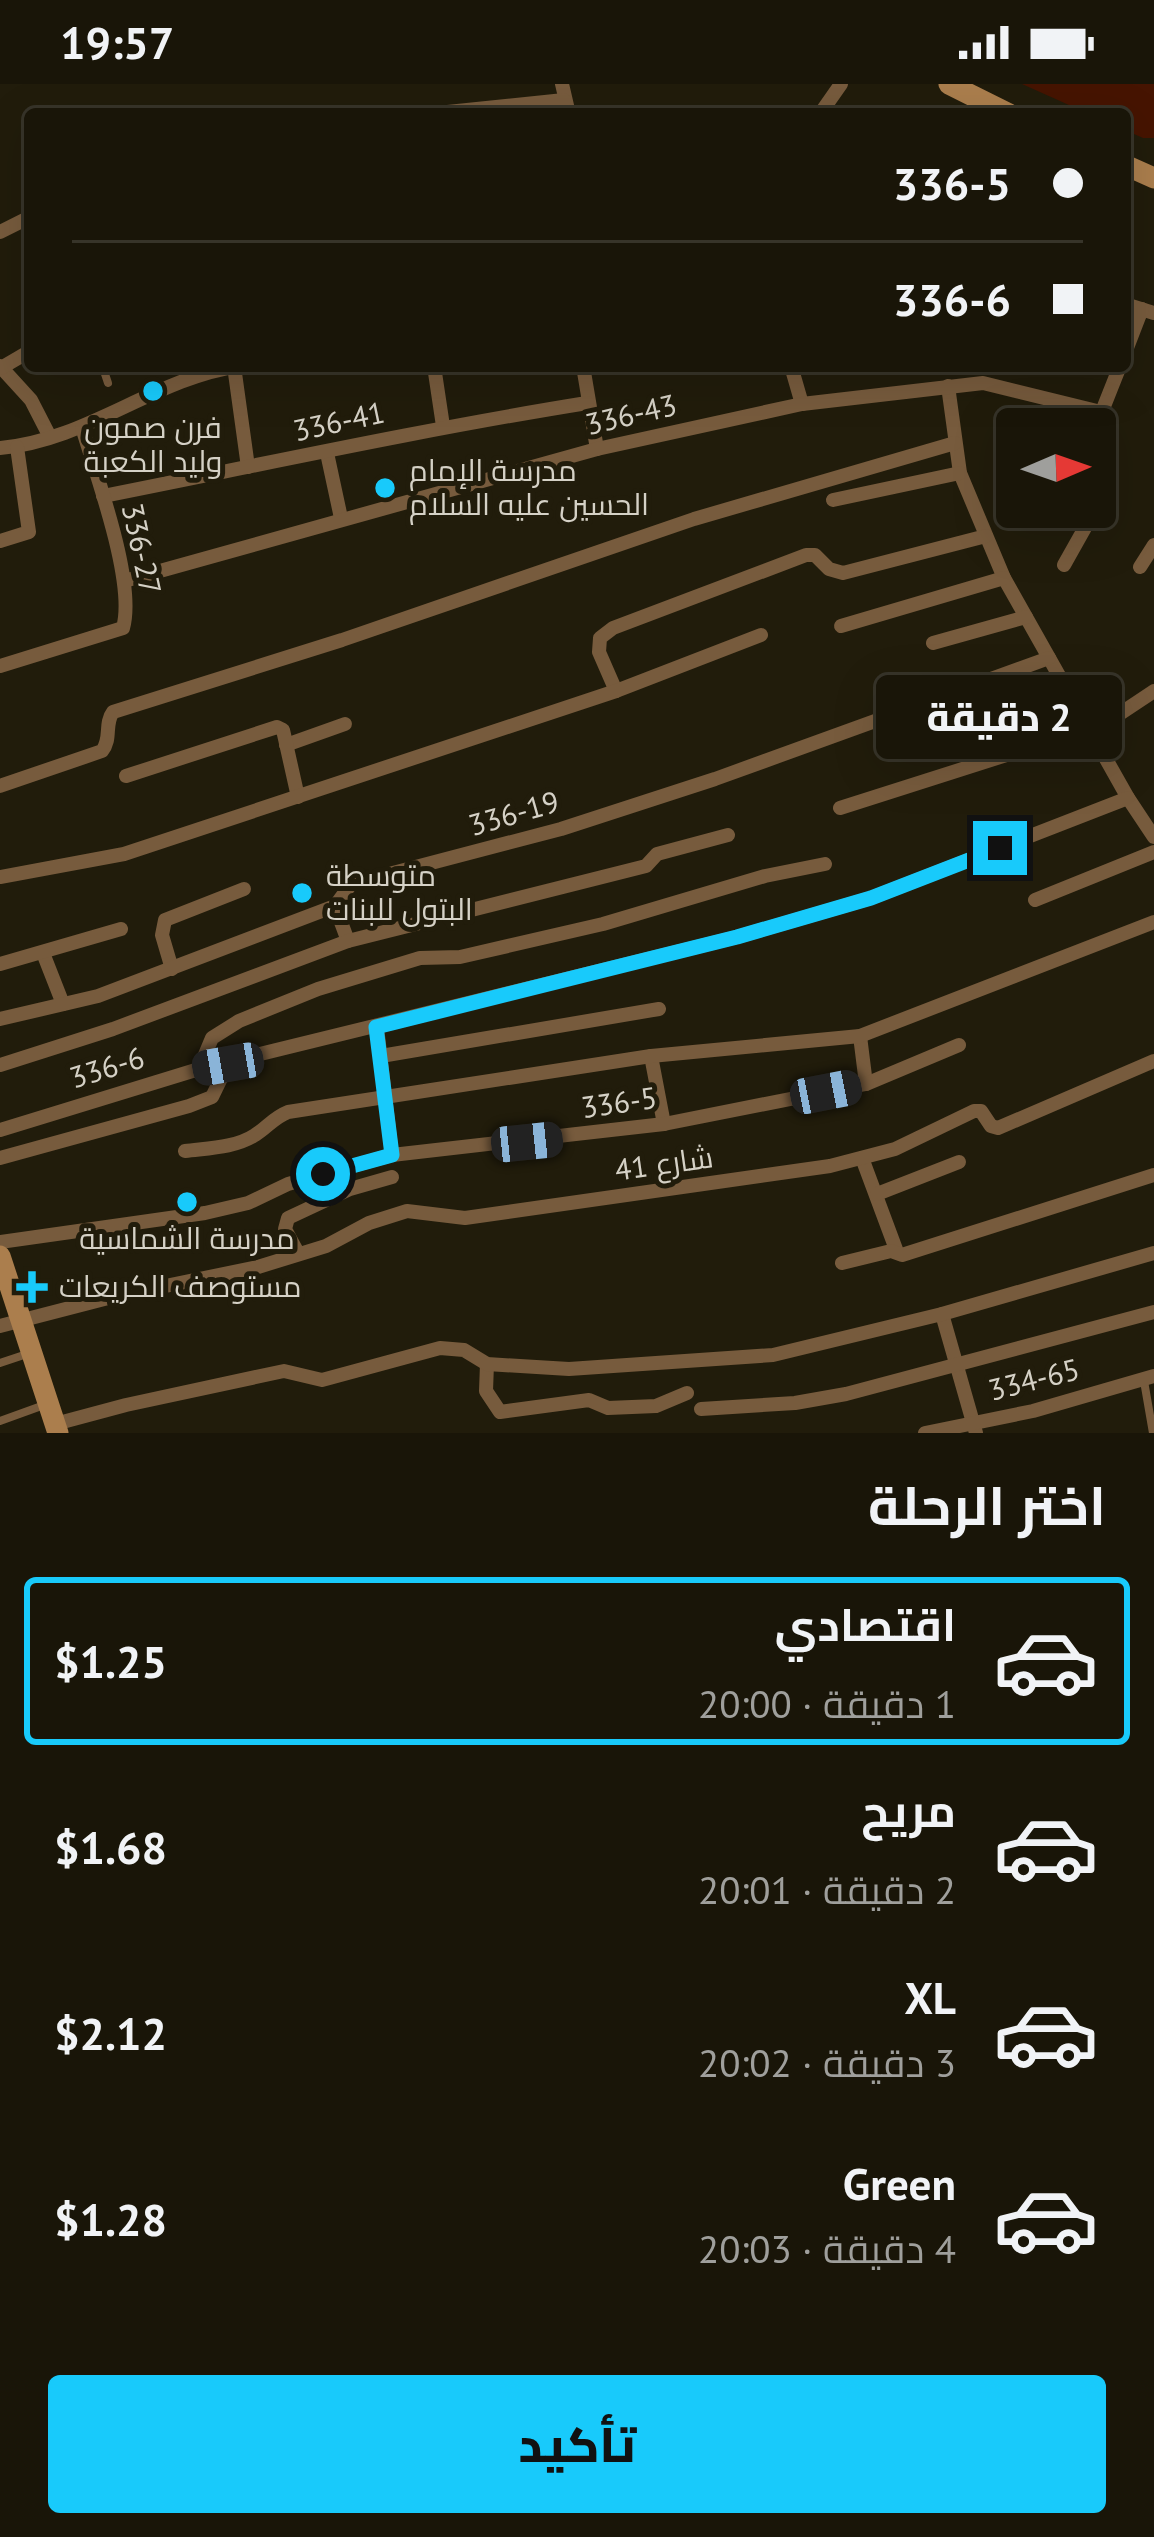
<!DOCTYPE html>
<html lang="ar">
<meta charset="utf-8">
<style>
:root{--surface:#191508;--page:#221e12;--text:#f1f3f6;--muted:#9f9f9c;--line:#373429;--accent:#18cafb}
body{margin:0;font-family:"PT Sans",Cairo,sans-serif;background:var(--page);color:var(--text);direction:rtl;height:100vh;display:flex;flex-direction:column;font-size:45px;white-space:nowrap}
*{box-sizing:border-box;margin:0}
p{font-size:39px;color:var(--muted)}
.icon{flex:none;width:66px;height:66px;fill:none;stroke:currentColor;stroke-width:2;stroke-linecap:round;stroke-linejoin:round}
.map{position:relative;height:1349px;overflow:hidden;direction:ltr}
.panel{display:flex;flex-direction:column;background:var(--surface);flex:1}
.panel>*{flex:none}
.banner{position:absolute;left:24px;top:24px;width:1107px;height:264px;border-radius:12px;box-shadow:0 12px 48px #0002,0 0 0 3px var(--line);direction:rtl;display:grid;align-content:center;height:264px;padding:0 48px;background:var(--surface)}
.needle{width:78px;rotate:88deg}
.controls{position:absolute;left:996px;top:324px;display:grid;gap:24px}
.controls a{display:grid;place-items:center;width:120px;height:120px;border-radius:12px;background:var(--surface);box-shadow:0 12px 48px #0002,0 0 0 3px var(--line);font-size:60px}
.end{position:absolute;width:54px;height:54px;margin:-27px;border:15px solid #18cafb;background:#111;box-shadow:0 0 0 6px #111}
.from{border-radius:50%}
.bubble{position:absolute;height:84px;border-radius:12px;background:var(--surface);box-shadow:0 12px 48px #0002,0 0 0 3px var(--line);font-size:39px;font-weight:800;line-height:84px;text-align:center;direction:rtl}
.car{position:absolute;width:36px;height:72px;margin:-36px -18px;border-radius:15px;box-shadow:0 0 9px 3px #0007;background:linear-gradient(#222 24%,#8ab4d8 0 40%,#222 0 76%,#8ab4d8 0 86%,#222 0)}
.banner b{display:flex;align-items:center;gap:42px;height:114px;font-size:45px}
.banner b+b{border-top:3px solid var(--line)}
.banner i{width:30px;height:30px;background:var(--text)}
ul{padding:0;list-style:none}
li{display:flex;align-items:center;gap:36px;height:168px;margin:0 24px 18px;padding:0 24px;border:6px solid transparent;border-radius:12px}
li div{flex:1}
li b{display:block;font-size:45px}
li em{font-style:normal;font-weight:800}
li.selected{border-color:var(--accent)}
li>.icon{width:108px;height:108px;stroke-width:1.5}
h2{padding:0 48px;font-size:54px;line-height:144px}
.primary-button{display:flex;gap:24px;margin-top:auto;padding:24px 48px}
.primary-button a{flex:1;height:138px;border-radius:12px;background:var(--accent);color:#111;font-size:48px;font-weight:800;line-height:138px;text-align:center}
.status{display:flex;justify-content:space-between;align-items:center;height:84px;padding:0 60px;background:var(--surface);direction:ltr}
.status svg{height:33px;fill:currentColor}
.map>svg:first-child{display:block}
.green{fill:#461401}
.lines{fill:none;stroke-linecap:round;stroke-linejoin:round}
.lane{stroke:#775b3d;stroke-width:8}
.street{stroke:#775b3d;stroke-width:14}
.secondary{stroke:#ab7e4d;stroke-width:21}
.route{stroke:#18cafb;stroke-width:15}
.poi-dot{fill:#18cafb;stroke:#211c0b;stroke-width:4.5}
.labels{text-anchor:middle;stroke-width:10;stroke-linejoin:round;paint-order:stroke}
.street-label{font-size:30px;fill:#d5d1c6;stroke:#211c0b}
.poi-label{font-size:30px;fill:#d5d1c6;stroke:#211c0b;text-anchor:start}
</style>
<div class="status"><b>19:57</b><svg viewBox="0 0 49 12"><path d="M0 12V9h3v3zM5 12V6h3v6zM10 12V3h3v9zM15 12V0h3v12zM26 1h20v11H26zM47 4h2v5h-2z"/></svg></div>
<div class="map">
<svg width="1154" height="1349" viewBox="0 0 1154 1349">
<rect width="100%" height="100%" fill="#211c0b"/>
<path class="green" d="M1022,0H1154V54H1143L1125,46V30H1089Z"/>
<g class="lines">
<g class="lane">
<path d="M107,282L103,284L108,299"/>
<path d="M0,1279L30,1269"/>
<path d="M1144,1297L1153,1349"/>
<path d="M0,1337L47,1320"/>
</g>
<g class="street">
<path d="M562,0L569,30"/>
<path d="M428,30L564,16"/>
<path d="M820,30L841,0"/>
<path d="M0,148L30,133"/>
<path d="M1125,220L1154,229"/>
<path d="M1125,269L1142,225"/>
<path d="M0,282L31,316L50,353"/>
<path d="M234,282L248,383"/>
<path d="M434,282L443,342"/>
<path d="M583,282L597,365"/>
<path d="M791,282L802,320"/>
<path d="M1,284L30,267"/>
<path d="M948,302L960,389L1004,494L1128,714L1154,753"/>
<path d="M1095,345L1120,282"/>
<path d="M0,364C86,357 155,294 239,282"/>
<path d="M327,369L341,434"/>
<path d="M103,412C264,380 425,345 587,319"/>
<path d="M833,416L960,389"/>
<path d="M0,457L29,448L17,363"/>
<path d="M1064,481L1096,424L1095,412"/>
<path d="M1140,483L1154,461"/>
<path d="M124,497L597,365L802,320L983,299L1101,328"/>
<path d="M841,542L1004,494"/>
<path d="M933,559L1026,533"/>
<path d="M0,582L123,544C136,498 96,391 82,343"/>
<path d="M616,607L599,568L600,554L613,544L806,471H815L829,485L843,489L986,452"/>
<path d="M1091,649L1154,607"/>
<path d="M286,661L345,640"/>
<path d="M126,692L277,643L283,646L298,713"/>
<path d="M0,702L102,667C112,655 104,640 113,628L342,556L694,435L955,359"/>
<path d="M840,724L1088,645"/>
<path d="M0,793L124,770L616,607L761,551"/>
<path d="M1035,816L1154,768"/>
<path d="M335,822L348,857"/>
<path d="M43,869L63,920"/>
<path d="M0,880L121,845"/>
<path d="M172,885L162,851L165,836L244,805"/>
<path d="M0,935L98,912L335,822L351,800L561,745L715,695L1049,574"/>
<path d="M377,943L392,1071"/>
<path d="M860,952L866,1000"/>
<path d="M381,972L659,925"/>
<path d="M651,972L664,1040"/>
<path d="M0,981L113,945L348,857L646,782L657,770L728,751"/>
<path d="M199,985L212,954L239,937L318,905L420,874L460,873L603,840L765,792L825,780"/>
<path d="M0,1046L199,985L737,853L871,814L1128,714"/>
<path d="M185,1067C208,1064 235,1064 255,1051C268,1043 273,1034 288,1028L651,972L860,952L1154,838"/>
<path d="M0,1074L189,1022L212,1013L228,980"/>
<path d="M862,1074L897,1168"/>
<path d="M877,1110L959,1078"/>
<path d="M0,1158L205,1129L248,1119L288,1100L392,1071L664,1040L866,1000L959,961"/>
<path d="M298,1169L285,1145L288,1134L350,1105L392,1093"/>
<path d="M842,1179L891,1167L902,1171L1154,1091"/>
<path d="M942,1230L976,1349"/>
<path d="M0,1242L112,1213L258,1183L326,1162L369,1139L407,1127L465,1134L830,1082L895,1065L974,1027H981L991,1042L998,1044L1154,977"/>
<path d="M487,1280L486,1307L500,1328L589,1316L608,1324L656,1322L687,1309"/>
<path d="M701,1325L795,1319L846,1310L1154,1228"/>
<path d="M55,1340L126,1321L284,1287L322,1296L440,1264L464,1266L487,1280L569,1285L773,1271L942,1230L1154,1169"/>
<path d="M925,1349L1033,1327L1154,1292"/>
</g>
<g class="secondary">
<path d="M949,0L1009,30"/>
<path d="M1125,81L1154,94"/>
<path d="M0,1172L58,1349"/>
</g>
</g>
<g class="lines">
<path class="route" d="M323,1090L392,1071L376,943L737,853L871,814L1000,764"/>
</g>
<g class="poi-dot">
<circle cx="153" cy="307" r="12"/>
<circle cx="385" cy="404" r="12"/>
<circle cx="302" cy="809" r="12"/>
<circle cx="187" cy="1118" r="12"/>
<path d="M26 1185h12v12h12v12h-12v12h-12v-12h-12v-12h12z"/>
</g>
<g class="labels">
<g class="street-label">
<text transform="translate(631 331) rotate(-13)" y="10">336-43</text>
<text transform="translate(339 338) rotate(-12)" y="10">336-41</text>
<text transform="translate(141 465) rotate(78)" y="10">336-27</text>
<text transform="translate(514 730) rotate(-16)" y="10">336-19</text>
<text transform="translate(107 984) rotate(-17)" y="10">336-6</text>
<text transform="translate(619 1019) rotate(-8)" y="10">336-5</text>
<text transform="translate(664 1080) rotate(-8)" y="10">شارع 41</text>
<text transform="translate(1034 1296) rotate(-14)" y="10">334-65</text>
</g>
<g class="poi-label">
<text x="153" y="354" text-anchor="middle">فرن صمون<tspan x="153" dy="34">وليد الكعبة</tspan></text>
<text x="409" y="397">مدرسة الإمام<tspan x="409" dy="34">الحسين عليه السلام</tspan></text>
<text x="326" y="802">متوسطة<tspan x="326" dy="34">البتول للبنات</tspan></text>
<text x="187" y="1165" text-anchor="middle">مدرسة الشماسية</text>
<text x="59" y="1213">مستوصف الكريعات</text>
</g>
</g>
</svg>
<div class="controls">
<a><svg class="needle" viewBox="-14 -14 28 28"><path d="M0-13l5 13h-10z" fill="#e53935"/><path d="M0 13l5-13h-10z" fill="#9f9f9c"/></svg></a>
</div>
<i class="end from" style="left:323px;top:1090px"></i>
<i class="end" style="left:1000px;top:764px"></i>
<div class="bubble" style="left:876px;top:591px;width:246px">2 دقيقة</div>
<i class="car" style="left:228px;top:980px;rotate:260deg"></i>
<i class="car" style="left:826px;top:1008px;rotate:79deg"></i>
<i class="car" style="left:527px;top:1058px;rotate:84deg"></i>
<div class="banner">
<b><i class="from"></i>336-5</b>
<b><i></i>336-6</b>
</div>
</div>
<section class="panel">
<h2>اختر الرحلة</h2>
<ul>
<li class="selected"><svg class="icon" aria-label="car" viewBox="0 0 24 24"><path d="M5 17H2v-5l4-1 3-4h7l3 4 3 1v5h-3M9 17h6M6 11h13"/><circle cx="7" cy="17" r="2"/><circle cx="17" cy="17" r="2"/></svg><div><b>اقتصادي</b><p>1 دقيقة · 20:00</p></div><em>$1.25</em></li>
<li><svg class="icon" aria-label="car" viewBox="0 0 24 24"><path d="M5 17H2v-5l4-1 3-4h7l3 4 3 1v5h-3M9 17h6M6 11h13"/><circle cx="7" cy="17" r="2"/><circle cx="17" cy="17" r="2"/></svg><div><b>مريح</b><p>2 دقيقة · 20:01</p></div><em>$1.68</em></li>
<li><svg class="icon" aria-label="car" viewBox="0 0 24 24"><path d="M5 17H2v-5l4-1 3-4h7l3 4 3 1v5h-3M9 17h6M6 11h13"/><circle cx="7" cy="17" r="2"/><circle cx="17" cy="17" r="2"/></svg><div><b>XL</b><p>3 دقيقة · 20:02</p></div><em>$2.12</em></li>
<li><svg class="icon" aria-label="car" viewBox="0 0 24 24"><path d="M5 17H2v-5l4-1 3-4h7l3 4 3 1v5h-3M9 17h6M6 11h13"/><circle cx="7" cy="17" r="2"/><circle cx="17" cy="17" r="2"/></svg><div><b>Green</b><p>4 دقيقة · 20:03</p></div><em>$1.28</em></li>
</ul>
<div class="primary-button"><a>تأكيد</a></div>
</section>
